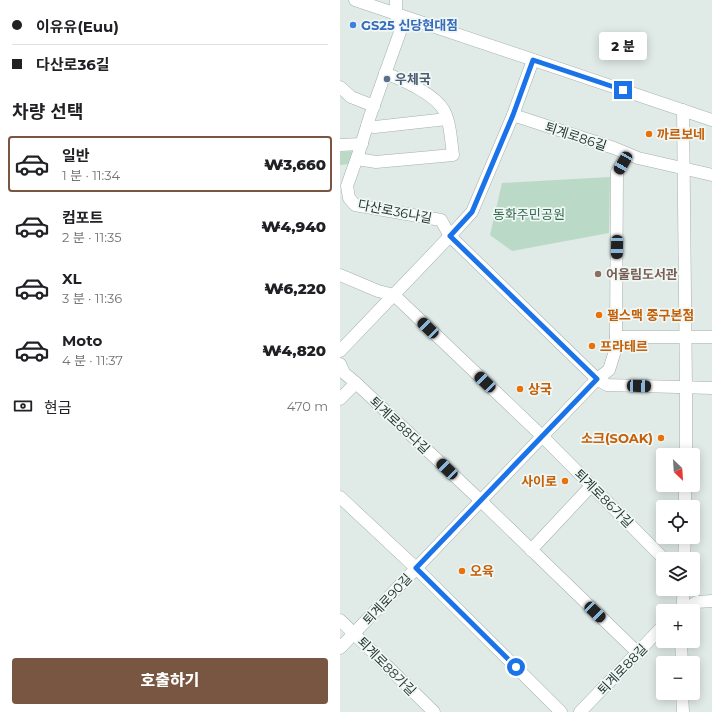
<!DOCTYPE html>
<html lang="ko">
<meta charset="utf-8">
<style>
:root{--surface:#fff;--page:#f6f6f6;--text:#202124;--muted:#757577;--line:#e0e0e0;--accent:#785641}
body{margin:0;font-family:Montserrat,"Noto Sans KR",sans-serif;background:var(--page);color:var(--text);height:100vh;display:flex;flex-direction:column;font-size:15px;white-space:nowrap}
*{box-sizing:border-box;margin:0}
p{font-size:13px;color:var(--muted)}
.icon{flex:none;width:22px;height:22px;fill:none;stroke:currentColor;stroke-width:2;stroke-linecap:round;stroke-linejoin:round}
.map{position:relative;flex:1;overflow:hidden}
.details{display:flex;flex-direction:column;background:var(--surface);width:340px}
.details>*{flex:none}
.hud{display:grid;align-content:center;height:88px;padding:0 12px;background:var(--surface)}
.needle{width:26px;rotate:155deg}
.fabs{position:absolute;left:316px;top:448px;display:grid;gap:8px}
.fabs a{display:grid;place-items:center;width:44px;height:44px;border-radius:4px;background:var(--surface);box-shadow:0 2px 10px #0003;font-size:20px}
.end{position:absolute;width:18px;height:18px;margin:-9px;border:5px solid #1a73e8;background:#fff;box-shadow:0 0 0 2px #fff}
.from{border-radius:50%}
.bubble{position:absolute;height:28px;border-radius:4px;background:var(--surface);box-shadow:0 2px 10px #0003;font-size:13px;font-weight:800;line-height:28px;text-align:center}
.car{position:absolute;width:12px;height:24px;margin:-12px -6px;border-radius:5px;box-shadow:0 0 3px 1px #0007;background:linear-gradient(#222 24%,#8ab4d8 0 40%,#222 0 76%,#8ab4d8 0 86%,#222 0)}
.hud b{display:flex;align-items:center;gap:14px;height:38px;font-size:15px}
.hud b+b{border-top:1px solid var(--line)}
.hud i{width:10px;height:10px;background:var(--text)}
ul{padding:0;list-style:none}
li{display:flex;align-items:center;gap:12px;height:56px;margin:0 8px 6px;padding:0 4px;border:2px solid transparent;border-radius:4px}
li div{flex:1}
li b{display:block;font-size:15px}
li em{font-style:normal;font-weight:800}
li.on{border-color:var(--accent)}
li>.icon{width:36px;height:36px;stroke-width:1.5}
h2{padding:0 12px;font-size:18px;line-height:48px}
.pay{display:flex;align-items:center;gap:10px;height:44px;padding:0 12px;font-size:15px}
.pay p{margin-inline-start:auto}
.action{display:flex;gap:8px;margin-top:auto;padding:8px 12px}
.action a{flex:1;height:46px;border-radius:4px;background:var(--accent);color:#fff;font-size:16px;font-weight:800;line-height:46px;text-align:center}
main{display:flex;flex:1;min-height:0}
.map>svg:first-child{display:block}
.green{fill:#bbd9c7}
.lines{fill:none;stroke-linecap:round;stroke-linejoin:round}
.minor-casing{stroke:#a4b1ae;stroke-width:13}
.minor{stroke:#fff;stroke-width:12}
.route{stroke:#1a73e8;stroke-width:5}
.shop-dot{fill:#3f7fe0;stroke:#f0f7f4;stroke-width:1.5}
.service-dot{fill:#5c6f8a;stroke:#f0f7f4;stroke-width:1.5}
.food-dot{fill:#e8710a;stroke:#f0f7f4;stroke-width:1.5}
.education-dot{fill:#8d6e63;stroke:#f0f7f4;stroke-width:1.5}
.labels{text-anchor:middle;stroke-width:3.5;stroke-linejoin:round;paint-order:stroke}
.shop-label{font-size:13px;font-weight:bold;fill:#366cbe;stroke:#f0f7f4;text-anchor:start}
.service-label{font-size:13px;font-weight:bold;fill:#4e5e75;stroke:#f0f7f4;text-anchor:start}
.food-label{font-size:13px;font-weight:bold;fill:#c56008;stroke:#f0f7f4;text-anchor:start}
.street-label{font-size:13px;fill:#233835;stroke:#f0f7f4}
.park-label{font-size:13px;fill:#316b50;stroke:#f0f7f4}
.education-label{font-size:13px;font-weight:bold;fill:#785e54;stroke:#f0f7f4;text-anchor:start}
</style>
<main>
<section class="details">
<div class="hud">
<b><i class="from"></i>이유유(Euu)</b>
<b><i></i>다산로36길</b>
</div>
<h2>차량 선택</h2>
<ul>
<li class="on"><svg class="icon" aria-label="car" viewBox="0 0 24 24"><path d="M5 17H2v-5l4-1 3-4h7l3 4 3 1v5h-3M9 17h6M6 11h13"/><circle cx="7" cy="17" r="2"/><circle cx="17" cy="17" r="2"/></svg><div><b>일반</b><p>1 분 · 11:34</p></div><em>₩3,660</em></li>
<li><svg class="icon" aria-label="car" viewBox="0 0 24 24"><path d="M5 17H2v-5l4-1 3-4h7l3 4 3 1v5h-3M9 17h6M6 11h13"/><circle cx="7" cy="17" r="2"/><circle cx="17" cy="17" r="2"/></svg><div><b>컴포트</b><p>2 분 · 11:35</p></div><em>₩4,940</em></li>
<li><svg class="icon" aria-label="car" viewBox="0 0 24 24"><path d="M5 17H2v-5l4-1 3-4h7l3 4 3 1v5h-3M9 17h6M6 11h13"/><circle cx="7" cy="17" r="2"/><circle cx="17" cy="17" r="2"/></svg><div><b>XL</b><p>3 분 · 11:36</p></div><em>₩6,220</em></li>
<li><svg class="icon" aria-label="car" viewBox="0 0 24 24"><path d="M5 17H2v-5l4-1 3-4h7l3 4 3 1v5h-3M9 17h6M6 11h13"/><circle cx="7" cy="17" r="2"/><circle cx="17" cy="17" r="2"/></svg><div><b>Moto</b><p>4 분 · 11:37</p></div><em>₩4,820</em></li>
</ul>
<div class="pay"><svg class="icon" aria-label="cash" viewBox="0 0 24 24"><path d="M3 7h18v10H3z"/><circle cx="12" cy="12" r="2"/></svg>현금<p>470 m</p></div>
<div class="action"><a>호출하기</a></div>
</section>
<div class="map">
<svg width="372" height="712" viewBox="0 0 372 712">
<rect width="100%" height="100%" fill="#e0eae7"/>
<g class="green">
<path d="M14,151L9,164L0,165V152Z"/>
<path d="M270,177L269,233L172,251L150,235L162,183Z"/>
</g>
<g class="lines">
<defs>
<g id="minor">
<path d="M15,0L372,120"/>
<path d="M0,87L11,97L34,106"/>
<path d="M343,110L346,388V455"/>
<path d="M173,115L274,148L298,158L372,175"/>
<path d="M27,126L35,127L107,119"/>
<path d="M0,145L22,144"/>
<path d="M288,154L277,172L276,337L274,354L269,370L257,379L267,385L372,388"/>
<path d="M17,159L36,162L113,155C111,142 111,127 106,115C100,96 63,80 45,73"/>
<path d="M0,275L38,291L54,295"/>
<path d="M54,295L203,437L324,559"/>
<path d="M276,337H372"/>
<path d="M0,351L110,236L132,212L173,115L193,60"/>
<path d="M0,364L4,373L16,383L0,399"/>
<path d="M16,383L141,501L298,653"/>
<path d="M0,497L76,568L221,712"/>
<path d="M345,507V485"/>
<path d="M191,550L251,486"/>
<path d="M344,559L345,537"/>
<path d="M342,611L357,602L372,601"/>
<path d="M342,611L344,589"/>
<path d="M0,620L94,712"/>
<path d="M341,641L342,663"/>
<path d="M0,648L257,379L110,236L101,220L15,205L9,198L7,186L19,152L30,116L60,32L56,14V0"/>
<path d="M342,693L343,712"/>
<path d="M240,712L323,626"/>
</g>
</defs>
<use href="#minor" class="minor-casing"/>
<use href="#minor" class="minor"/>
</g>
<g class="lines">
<path class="route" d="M176,667L76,568L257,379L110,236L132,212L173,115L193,60L283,90"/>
</g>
<circle class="shop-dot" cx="13" cy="25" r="4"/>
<circle class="service-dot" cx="47" cy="79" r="4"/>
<g class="food-dot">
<circle cx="309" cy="134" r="4"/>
<circle cx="259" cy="315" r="4"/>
<circle cx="252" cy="346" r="4"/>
<circle cx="180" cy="389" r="4"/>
<circle cx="321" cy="438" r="4"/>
<circle cx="225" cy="481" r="4"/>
<circle cx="122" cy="571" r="4"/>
</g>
<circle class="education-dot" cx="258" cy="274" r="4"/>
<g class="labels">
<g class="shop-label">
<text x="21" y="30">GS25 신당현대점</text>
</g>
<g class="service-label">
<text x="55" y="84">우체국</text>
</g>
<g class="food-label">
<text x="317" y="139">까르보네</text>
<text x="267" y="320">펄스맥 중구본점</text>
<text x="260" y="351">프라테르</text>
<text x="188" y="394">상국</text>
<text x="313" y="443" text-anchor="end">소크(SOAK)</text>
<text x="217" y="486" text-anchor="end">사이로</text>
<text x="130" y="576">오육</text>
</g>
<g class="street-label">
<text transform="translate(236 136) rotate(18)" y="5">퇴계로86길</text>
<text transform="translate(55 211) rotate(11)" y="5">다산로36나길</text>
<text transform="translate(60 425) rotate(43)" y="5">퇴계로88다길</text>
<text transform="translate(264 498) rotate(45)" y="5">퇴계로86가길</text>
<text transform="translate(47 599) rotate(-47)" y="5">퇴계로90길</text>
<text transform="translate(47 666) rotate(45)" y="5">퇴계로88가길</text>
<text transform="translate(282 669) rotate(-46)" y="5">퇴계로88길</text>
</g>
<g class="park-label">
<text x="189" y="219">동화주민공원</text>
</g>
<g class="education-label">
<text x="266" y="279">어울림도서관</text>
</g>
</g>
</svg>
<div class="fabs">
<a><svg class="needle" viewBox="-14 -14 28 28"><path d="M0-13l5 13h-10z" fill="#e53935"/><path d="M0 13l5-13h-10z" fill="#757577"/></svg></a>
<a><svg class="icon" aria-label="locate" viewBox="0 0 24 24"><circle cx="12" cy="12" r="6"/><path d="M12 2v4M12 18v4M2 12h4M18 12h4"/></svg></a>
<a><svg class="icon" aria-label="layers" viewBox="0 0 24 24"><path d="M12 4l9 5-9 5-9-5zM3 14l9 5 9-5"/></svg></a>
<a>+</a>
<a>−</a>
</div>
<i class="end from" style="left:176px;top:667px"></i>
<i class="end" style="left:283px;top:90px"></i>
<div class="bubble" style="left:259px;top:32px;width:48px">2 분</div>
<i class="car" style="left:283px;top:163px;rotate:210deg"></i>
<i class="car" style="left:277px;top:247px;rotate:181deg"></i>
<i class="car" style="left:88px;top:328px;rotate:314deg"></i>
<i class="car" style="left:145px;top:382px;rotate:314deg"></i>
<i class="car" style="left:299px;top:386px;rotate:92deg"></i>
<i class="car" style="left:107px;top:469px;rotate:314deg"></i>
<i class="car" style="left:255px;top:612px;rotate:134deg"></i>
</div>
</main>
